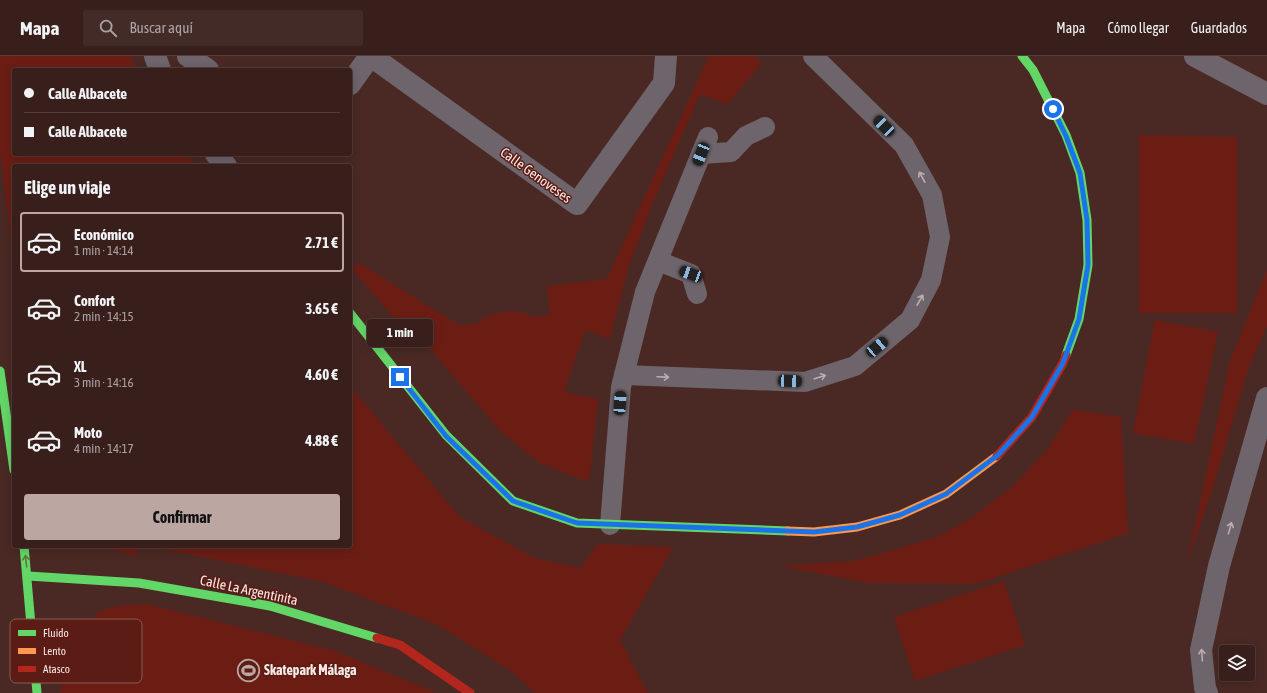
<!DOCTYPE html>
<html lang="es">
<meta charset="utf-8">
<style>
:root{--surface:#381f1b;--page:#432c28;--text:#f1f3f6;--muted:#aba2a3;--line:#523d3a;--accent:#bca6a2}
body{margin:0;font-family:"Asap Condensed",sans-serif;background:var(--page);color:var(--text);height:100vh;display:flex;flex-direction:column;font-size:15px;white-space:nowrap}
*{box-sizing:border-box;margin:0}
p{font-size:13px;color:var(--muted)}
.icon{flex:none;width:22px;height:22px;fill:none;stroke:currentColor;stroke-width:2;stroke-linecap:round;stroke-linejoin:round}
.map{position:relative;flex:1;overflow:hidden}
.sheet{position:absolute;left:12px;top:108px;width:340px;height:384px;display:flex;flex-direction:column;background:var(--surface);border-radius:4px;box-shadow:0 2px 10px #0003,0 0 0 1px var(--line)}
.sheet>*{flex:none}
.banner{position:absolute;left:12px;top:12px;width:340px;height:88px;border-radius:4px;box-shadow:0 2px 10px #0003,0 0 0 1px var(--line);display:grid;align-content:center;height:88px;padding:0 12px;background:var(--surface)}
.buttons{position:absolute;left:1219px;top:589px;display:grid;gap:8px}
.buttons a{display:grid;place-items:center;width:36px;height:36px;border-radius:4px;background:var(--surface);box-shadow:0 2px 10px #0003,0 0 0 1px var(--line);font-size:20px}
.end{position:absolute;width:18px;height:18px;margin:-9px;border:5px solid #1a73e8;background:#fff;box-shadow:0 0 0 2px #fff}
.from{border-radius:50%}
.bubble{position:absolute;height:28px;border-radius:4px;background:var(--surface);box-shadow:0 2px 10px #0003,0 0 0 1px var(--line);font-size:13px;font-weight:700;line-height:28px;text-align:center}
.car{position:absolute;width:12px;height:24px;margin:-12px -6px;border-radius:5px;box-shadow:0 0 3px 1px #0007;background:linear-gradient(#222 24%,#8ab4d8 0 40%,#222 0 76%,#8ab4d8 0 86%,#222 0)}
.banner b{display:flex;align-items:center;gap:14px;height:38px;font-size:15px}
.banner b+b{border-top:1px solid var(--line)}
.banner i{width:10px;height:10px;background:var(--text)}
ul{padding:0;list-style:none}
li{display:flex;align-items:center;gap:12px;height:60px;margin:0 8px 6px;padding:0 4px;border:2px solid transparent;border-radius:4px}
li div{flex:1}
li b{display:block;font-size:15px}
li em{font-style:normal;font-weight:700}
li.current{border-color:var(--accent)}
li>.icon{width:36px;height:36px;stroke-width:1.5}
h2{padding:0 12px;font-size:18px;line-height:48px}
.action{display:flex;gap:8px;margin-top:auto;padding:8px 12px}
.action a{flex:1;height:46px;border-radius:4px;background:var(--accent);color:#111;font-size:16px;font-weight:700;line-height:46px;text-align:center}
header{display:flex;align-items:center;gap:24px;box-sizing:border-box;height:56px;padding:0 20px;background:var(--surface);border-bottom:1px solid var(--line)}
header strong{font-size:19px}
nav{display:flex;gap:22px;margin-inline-start:auto;font-size:14px}
.search{width:280px;height:36px;background:var(--page);display:flex;align-items:center;gap:10px;box-sizing:border-box;padding:0 14px;border-radius:4px;color:var(--muted);font-size:15px}
.map>svg:first-child{display:block}
.green{fill:#6b1d14}
.lines{fill:none;stroke-linecap:round;stroke-linejoin:round}
.lane{stroke:#6e646b;stroke-width:20}
.street{stroke:#6e646b;stroke-width:22}
.fast{stroke:#63d668;stroke-width:9}
.slow{stroke:#ff974d;stroke-width:9}
.jam{stroke:#b3261e;stroke-width:9}
.oneway{stroke:#bbadaf}
.oneway2{stroke:#5e793e}
.route{stroke:#1a73e8;stroke-width:5}
.labels{text-anchor:middle;stroke-width:3;stroke-linejoin:round;paint-order:stroke}
.street-label{font-size:14px;fill:#fae9e6;stroke:#5a1c14}
.poi-label{font-size:14px;font-weight:bold;fill:#fae9e6;stroke:#5a1c14;text-anchor:start}
.key{fill:#5a1c14;stroke:#8a5a53;stroke-width:1}
.key-label{font-size:11px;fill:#fae9e6}
</style>
<header>
<strong>Mapa</strong>
<div class="search"><svg class="icon" aria-label="search" viewBox="0 0 24 24"><circle cx="10" cy="10" r="6"/><path d="M15 15l6 6"/></svg>Buscar aquí</div>
<nav><a>Mapa</a><a>Cómo llegar</a><a>Guardados</a></nav>
</header>
<div class="map">
<svg width="1267" height="637" viewBox="0 0 1267 637">
<rect width="100%" height="100%" fill="#4a2924"/>
<g class="green">
<path d="M0,0H130L136,14H14V98H186L196,110H14V211L0,93Z"/>
<path d="M709,0H754L762,7L727,48L700,38L651,151L629,209L610,283L585,274L564,336L598,343L589,426L540,407L501,376L408,267L402,271L352,213L359,207L459,269L481,267L480,262L490,261V258L518,255V258L528,257V261L550,259L547,230L607,223Z"/>
<path d="M1139,79L1237,81V257H1139Z"/>
<path d="M1267,214V270L1249,311L1214,428L1187,507L1230,305Z"/>
<path d="M1155,264L1218,276L1194,388L1133,377Z"/>
<path d="M350,330L460,461L534,502L581,512L597,488L673,491L620,584L648,637H535L511,615L436,568L320,525L147,490H350Z"/>
<path d="M1073,354L1121,361L1128,477L976,528L869,527L780,510L854,505L934,482L970,463L1012,431L1047,394Z"/>
<path d="M103,490H138L136,501Z"/>
<path d="M1004,525L1025,589L915,625L894,561Z"/>
<path d="M147,548L335,595L430,634L434,637H60L70,588L100,555L118,550Z"/>
</g>
<g class="lines">
<g class="lane">
<path d="M701,98L731,96L746,80L765,71"/>
<path d="M658,205L691,218L697,238"/>
<path d="M624,319L805,326L855,310L910,264L931,224L940,181L932,139L904,89L813,0"/>
<path d="M610,469L621,331L645,236L708,81"/>
</g>
<g class="street">
<path d="M155,0L160,14"/>
<path d="M188,0L208,14"/>
<path d="M371,0L577,148L664,27L666,0"/>
<path d="M1195,0L1267,38"/>
<path d="M350,28L370,0"/>
<path d="M216,98L226,110"/>
<path d="M1207,637L1205,632L1201,594L1219,510L1267,342"/>
</g>
<g class="fast">
<path d="M1022,0L1033,14L1066,79L1080,117L1087,164L1088,209L1079,263L1066,299"/>
<path d="M350,257L446,379L513,445L577,467L788,475"/>
<path d="M0,315L14,414"/>
<path d="M24,490L37,637"/>
<path d="M28,520L139,527L270,550L377,582"/>
</g>
<path class="slow" d="M788,475L814,476L857,471L900,459L946,438L997,400"/>
<g class="jam">
<path d="M997,400L1032,361L1063,307L1066,299"/>
<path d="M377,582L400,589L470,637"/>
</g>
</g>
<defs><path id="oneway-shaft" d="M-6 0H5M1.5-3L5.5 0L1.5 3" fill="none" stroke-width="1.6" stroke-linecap="round" stroke-linejoin="round"/></defs>
<g class="oneway">
<use href="#oneway-shaft" transform="translate(922 121) rotate(-119)"/>
<use href="#oneway-shaft" transform="translate(920 244) rotate(-61)"/>
<use href="#oneway-shaft" transform="translate(663 321) rotate(2)"/>
<use href="#oneway-shaft" transform="translate(820 321) rotate(-18)"/>
<use href="#oneway-shaft" transform="translate(1230 472) rotate(-74)"/>
<use href="#oneway-shaft" transform="translate(1202 599) rotate(-94)"/>
</g>
<use class="oneway2" href="#oneway-shaft" transform="translate(26 505) rotate(-97)"/>
<g class="lines">
<path class="route" d="M400,321L446,380L513,445L577,467L814,476L857,471L900,459L946,438L998,399L1032,361L1063,307L1079,263L1088,209L1087,164L1080,117L1066,80L1053,53"/>
</g>
<defs>
<symbol id="stadium-ring" viewBox="-11 -11 22 22"><circle r="9.5" fill="#5a1c14" stroke="#bca6a2" stroke-width="1.5"/><path d="M0-5a6.5 5 0 1 0 0 10a6.5 5 0 1 0 0-10ZM-3.5-1.8h7v3.6h-7Z" fill="#bca6a2"/></symbol>
</defs>
<g fill-rule="evenodd">
<use href="#stadium-ring" x="236" y="602" width="25" height="25"/>
</g>
<g class="labels">
<g class="street-label">
<text transform="translate(536 119) rotate(36)" y="5">Calle Genoveses</text>
<text transform="translate(249 534) rotate(12)" y="5">Calle La Argentinita</text>
</g>
<g class="poi-label">
<text x="264" y="619">Skatepark Málaga</text>
</g>
</g>
<rect x="10" y="563" width="132" height="64" rx="6" class="key"/>
<rect x="18" y="574" width="18" height="6" fill="#63d668"/>
<rect x="18" y="592" width="18" height="6" fill="#ff974d"/>
<rect x="18" y="610" width="18" height="6" fill="#b3261e"/>
<g class="key-label">
<text x="43" y="581">Fluido</text>
<text x="43" y="599">Lento</text>
<text x="43" y="617">Atasco</text>
</g>
</svg>
<div class="buttons">
<a><svg class="icon" aria-label="layers" viewBox="0 0 24 24"><path d="M12 4l9 5-9 5-9-5zM3 14l9 5 9-5"/></svg></a>
</div>
<i class="end from" style="left:1053px;top:53px"></i>
<i class="end" style="left:400px;top:321px"></i>
<div class="bubble" style="left:367px;top:263px;width:66px">1 min</div>
<i class="car" style="left:884px;top:70px;rotate:315deg"></i>
<i class="car" style="left:701px;top:98px;rotate:202deg"></i>
<i class="car" style="left:691px;top:218px;rotate:290deg"></i>
<i class="car" style="left:877px;top:291px;rotate:50deg"></i>
<i class="car" style="left:790px;top:325px;rotate:92deg"></i>
<i class="car" style="left:620px;top:347px;rotate:4deg"></i>
<div class="banner">
<b><i class="from"></i>Calle Albacete</b>
<b><i></i>Calle Albacete</b>
</div>
<section class="sheet">
<h2>Elige un viaje</h2>
<ul>
<li class="current"><svg class="icon" aria-label="car" viewBox="0 0 24 24"><path d="M5 17H2v-5l4-1 3-4h7l3 4 3 1v5h-3M9 17h6M6 11h13"/><circle cx="7" cy="17" r="2"/><circle cx="17" cy="17" r="2"/></svg><div><b>Económico</b><p>1 min · 14:14</p></div><em>2.71 €</em></li>
<li><svg class="icon" aria-label="car" viewBox="0 0 24 24"><path d="M5 17H2v-5l4-1 3-4h7l3 4 3 1v5h-3M9 17h6M6 11h13"/><circle cx="7" cy="17" r="2"/><circle cx="17" cy="17" r="2"/></svg><div><b>Confort</b><p>2 min · 14:15</p></div><em>3.65 €</em></li>
<li><svg class="icon" aria-label="car" viewBox="0 0 24 24"><path d="M5 17H2v-5l4-1 3-4h7l3 4 3 1v5h-3M9 17h6M6 11h13"/><circle cx="7" cy="17" r="2"/><circle cx="17" cy="17" r="2"/></svg><div><b>XL</b><p>3 min · 14:16</p></div><em>4.60 €</em></li>
<li><svg class="icon" aria-label="car" viewBox="0 0 24 24"><path d="M5 17H2v-5l4-1 3-4h7l3 4 3 1v5h-3M9 17h6M6 11h13"/><circle cx="7" cy="17" r="2"/><circle cx="17" cy="17" r="2"/></svg><div><b>Moto</b><p>4 min · 14:17</p></div><em>4.88 €</em></li>
</ul>
<div class="action"><a>Confirmar</a></div>
</section>
</div>
